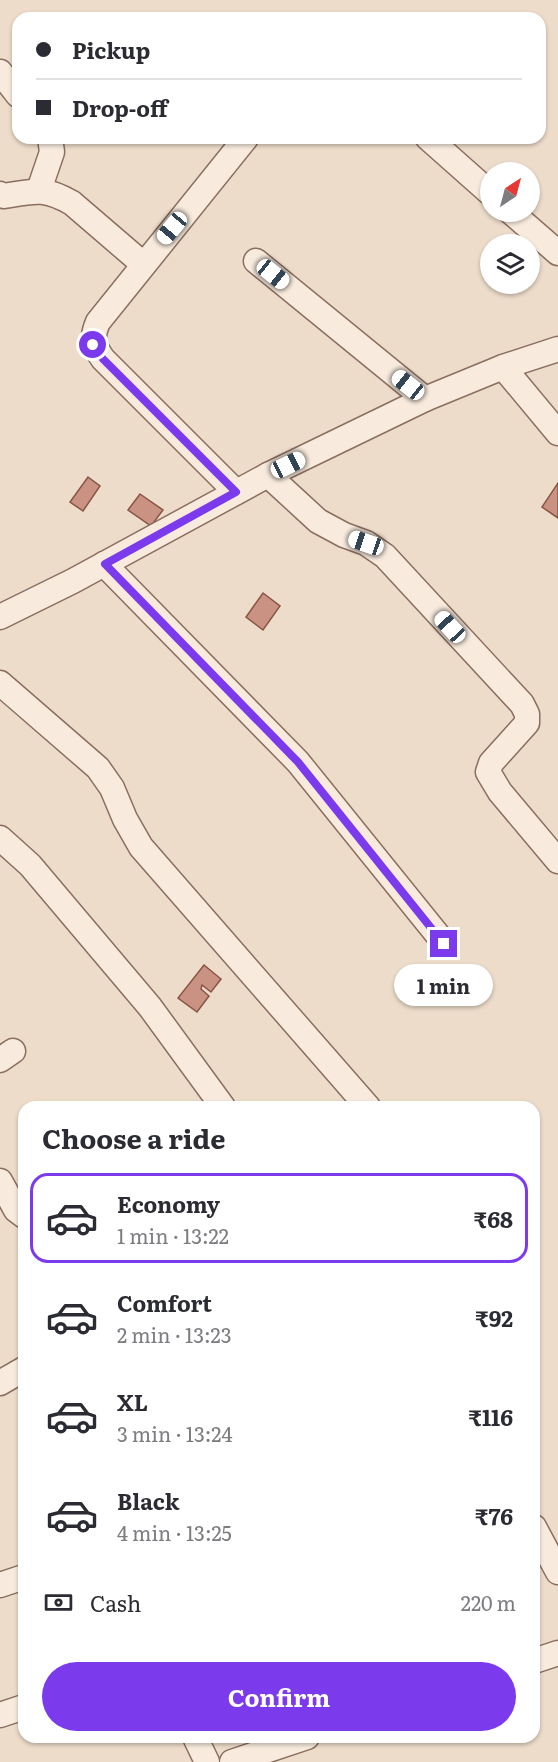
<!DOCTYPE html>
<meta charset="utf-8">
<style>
:root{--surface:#fff;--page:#f7f7f7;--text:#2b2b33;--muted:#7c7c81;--line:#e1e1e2;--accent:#7c3aed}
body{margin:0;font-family:Literata,serif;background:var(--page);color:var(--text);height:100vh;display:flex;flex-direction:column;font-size:22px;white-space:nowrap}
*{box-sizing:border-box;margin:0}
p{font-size:20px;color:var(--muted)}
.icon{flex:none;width:33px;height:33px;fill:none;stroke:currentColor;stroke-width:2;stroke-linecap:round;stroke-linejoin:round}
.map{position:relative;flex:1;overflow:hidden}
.drawer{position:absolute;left:18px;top:1101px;width:522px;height:642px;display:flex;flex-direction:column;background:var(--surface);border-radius:18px;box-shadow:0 2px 4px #0004}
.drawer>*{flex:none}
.hud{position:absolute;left:12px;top:12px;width:534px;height:132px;border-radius:18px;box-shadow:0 2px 4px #0004;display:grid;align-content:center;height:132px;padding:0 24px;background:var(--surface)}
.needle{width:39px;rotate:36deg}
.tools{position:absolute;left:480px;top:162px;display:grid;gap:12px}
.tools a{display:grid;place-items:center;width:60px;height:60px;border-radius:50%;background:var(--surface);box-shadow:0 2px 4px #0004;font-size:30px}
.end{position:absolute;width:27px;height:27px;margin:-14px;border:8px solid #7c3aed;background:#fff;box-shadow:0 0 0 3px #fff}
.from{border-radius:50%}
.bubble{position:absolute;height:42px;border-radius:21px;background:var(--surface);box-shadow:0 2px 4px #0004;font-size:20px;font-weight:700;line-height:42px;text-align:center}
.car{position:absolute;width:18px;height:36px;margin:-18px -9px;border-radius:8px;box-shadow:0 0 4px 2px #0007;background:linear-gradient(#fff 24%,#345 0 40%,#fff 0 76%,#345 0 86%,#fff 0)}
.hud b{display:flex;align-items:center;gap:21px;height:57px;font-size:22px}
.hud b+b{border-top:2px solid var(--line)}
.hud i{width:15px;height:15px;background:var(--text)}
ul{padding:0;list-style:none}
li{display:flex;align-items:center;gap:18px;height:90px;margin:0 12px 9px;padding:0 12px;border:3px solid transparent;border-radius:18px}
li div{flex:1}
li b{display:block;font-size:22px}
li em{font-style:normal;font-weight:700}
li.current{border-color:var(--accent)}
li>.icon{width:54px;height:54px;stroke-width:1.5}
h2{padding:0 24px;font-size:27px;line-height:72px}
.pay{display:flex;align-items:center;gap:15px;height:66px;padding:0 24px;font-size:22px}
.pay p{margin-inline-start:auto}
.primary-button{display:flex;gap:12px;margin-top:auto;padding:12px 24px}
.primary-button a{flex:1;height:69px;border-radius:36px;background:var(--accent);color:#fff;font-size:24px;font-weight:700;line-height:69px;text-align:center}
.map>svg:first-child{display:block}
.building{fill:#ca9282;stroke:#885446;stroke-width:1.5}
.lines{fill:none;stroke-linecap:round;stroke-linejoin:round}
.minor-casing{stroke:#8a6e5f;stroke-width:27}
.minor{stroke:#f8ebde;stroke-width:24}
.route{stroke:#7c3aed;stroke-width:8}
</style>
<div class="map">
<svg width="558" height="1762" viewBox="0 0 558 1762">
<rect width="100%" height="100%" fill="#eddcca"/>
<g class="building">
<path d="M88,477L100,486L83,511L70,502Z"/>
<path d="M558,483V518L542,507Z"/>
<path d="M140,494L163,510L151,526L128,510Z"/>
<path d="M263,593L280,606L263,630L246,617Z"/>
<path d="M204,965L221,979L211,992L202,985L201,989L209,996L197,1012L178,998Z"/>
</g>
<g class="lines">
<defs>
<g id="minor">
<path d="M0,72L18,95"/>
<path d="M428,138L490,193"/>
<path d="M39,190L52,152L50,138"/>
<path d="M0,194L4,196C34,191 44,187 72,203L143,264"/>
<path d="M511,212L558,253"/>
<path d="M256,261L425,399"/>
<path d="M503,367L558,433"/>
<path d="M268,475L318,521L344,535L366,543L385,556L522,704L527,714V723L491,763L488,772L500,792L558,861"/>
<path d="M236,492L103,359C93,345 91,338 98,322L246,138"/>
<path d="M104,564L298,762L445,944"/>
<path d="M0,617L73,581L268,475L425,399L503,367L558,349"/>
<path d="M0,683L98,768L112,788L125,819L141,847L368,1107"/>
<path d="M0,838L30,865L150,1007L223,1107"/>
<path d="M0,1060L13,1051"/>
<path d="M0,1181L16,1210L24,1216"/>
<path d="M0,1383L24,1369"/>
<path d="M534,1527L558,1572"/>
<path d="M0,1585L24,1577"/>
<path d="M534,1661L558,1653"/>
<path d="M0,1715L24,1707"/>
<path d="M195,1737L207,1762"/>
<path d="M232,1762L307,1737"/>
</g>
</defs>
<use href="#minor" class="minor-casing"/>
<use href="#minor" class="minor"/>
</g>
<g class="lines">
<path class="route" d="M93,345L103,359L236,492L105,564L298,762L444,944"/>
</g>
</svg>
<div class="tools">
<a><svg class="needle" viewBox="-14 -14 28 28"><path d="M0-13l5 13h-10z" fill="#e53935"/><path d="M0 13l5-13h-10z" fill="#7c7c81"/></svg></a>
<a><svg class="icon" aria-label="layers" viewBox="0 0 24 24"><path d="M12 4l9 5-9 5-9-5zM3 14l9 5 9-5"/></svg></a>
</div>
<i class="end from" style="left:93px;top:345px"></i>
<i class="end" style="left:444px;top:944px"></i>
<div class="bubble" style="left:394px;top:964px;width:99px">1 min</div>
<i class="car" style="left:172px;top:228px;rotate:220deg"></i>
<i class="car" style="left:273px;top:274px;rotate:129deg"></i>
<i class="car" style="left:408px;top:385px;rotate:309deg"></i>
<i class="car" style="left:288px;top:465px;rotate:64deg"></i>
<i class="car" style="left:366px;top:543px;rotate:289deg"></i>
<i class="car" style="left:450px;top:627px;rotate:317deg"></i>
<div class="hud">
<b><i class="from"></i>Pickup</b>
<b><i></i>Drop-off</b>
</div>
<section class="drawer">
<h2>Choose a ride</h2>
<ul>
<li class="current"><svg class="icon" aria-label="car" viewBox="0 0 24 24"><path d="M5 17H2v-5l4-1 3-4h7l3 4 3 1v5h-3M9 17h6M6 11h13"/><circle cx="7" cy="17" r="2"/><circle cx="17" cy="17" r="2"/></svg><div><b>Economy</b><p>1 min · 13:22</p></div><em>₹68</em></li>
<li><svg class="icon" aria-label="car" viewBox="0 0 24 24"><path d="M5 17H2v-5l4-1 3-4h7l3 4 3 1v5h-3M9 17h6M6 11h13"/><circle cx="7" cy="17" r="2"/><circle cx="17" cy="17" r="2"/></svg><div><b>Comfort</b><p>2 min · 13:23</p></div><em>₹92</em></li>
<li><svg class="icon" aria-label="car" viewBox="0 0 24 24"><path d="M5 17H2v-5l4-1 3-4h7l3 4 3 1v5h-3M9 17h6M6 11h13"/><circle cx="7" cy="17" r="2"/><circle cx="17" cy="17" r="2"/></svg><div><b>XL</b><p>3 min · 13:24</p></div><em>₹116</em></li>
<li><svg class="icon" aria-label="car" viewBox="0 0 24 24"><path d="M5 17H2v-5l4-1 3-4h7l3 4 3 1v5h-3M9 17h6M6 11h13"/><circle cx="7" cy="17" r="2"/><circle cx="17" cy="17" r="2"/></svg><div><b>Black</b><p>4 min · 13:25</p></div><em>₹76</em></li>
</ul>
<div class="pay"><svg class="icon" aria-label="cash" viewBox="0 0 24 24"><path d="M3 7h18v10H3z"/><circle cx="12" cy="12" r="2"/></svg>Cash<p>220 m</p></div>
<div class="primary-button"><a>Confirm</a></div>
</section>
</div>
